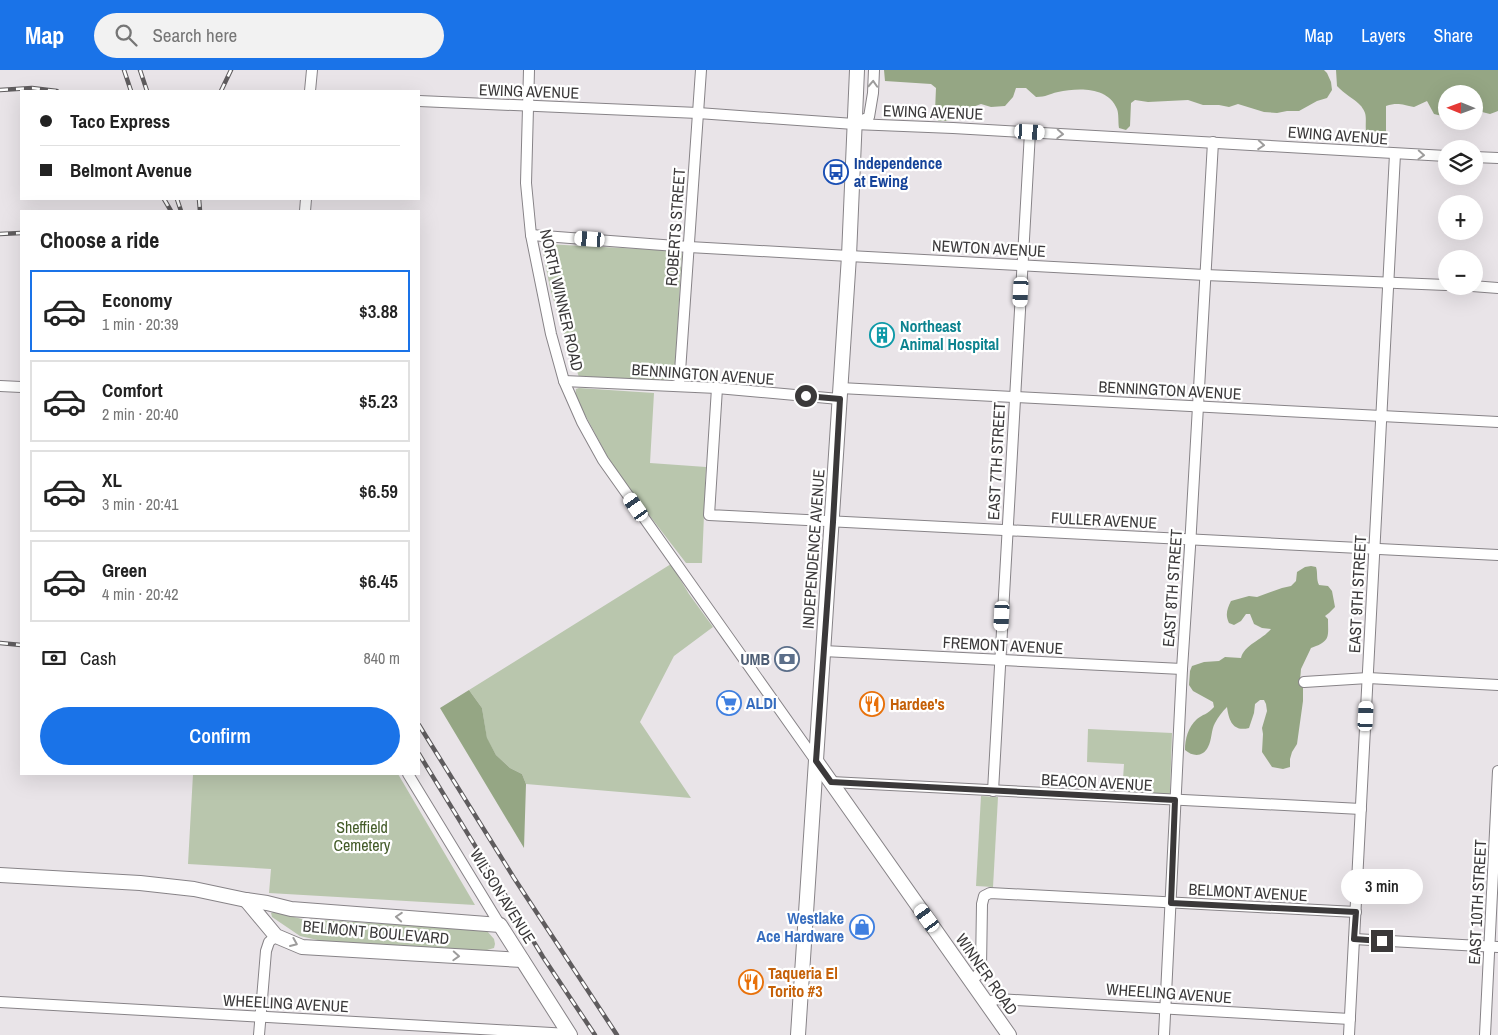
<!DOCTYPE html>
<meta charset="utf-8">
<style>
:root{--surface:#fff;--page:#f2f2f2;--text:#222;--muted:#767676;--line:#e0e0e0;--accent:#1a73e8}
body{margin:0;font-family:"Archivo Narrow",sans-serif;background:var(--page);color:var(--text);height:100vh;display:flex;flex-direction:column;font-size:19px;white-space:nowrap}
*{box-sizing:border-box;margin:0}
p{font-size:16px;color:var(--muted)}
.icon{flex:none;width:28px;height:28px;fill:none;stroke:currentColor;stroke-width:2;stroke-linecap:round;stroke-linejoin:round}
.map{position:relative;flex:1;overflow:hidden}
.drawer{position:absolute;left:20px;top:140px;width:400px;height:565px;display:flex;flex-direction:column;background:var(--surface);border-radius:0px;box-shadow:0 5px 20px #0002}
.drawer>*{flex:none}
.guide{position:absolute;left:20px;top:20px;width:400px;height:110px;border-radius:0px;box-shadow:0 5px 20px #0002;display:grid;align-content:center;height:110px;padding:0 20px;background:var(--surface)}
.needle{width:32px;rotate:271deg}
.fabs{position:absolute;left:1438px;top:15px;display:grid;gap:10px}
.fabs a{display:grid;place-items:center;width:45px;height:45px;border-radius:50%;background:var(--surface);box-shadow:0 5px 20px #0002;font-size:25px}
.end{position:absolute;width:22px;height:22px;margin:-11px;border:6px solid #3b393a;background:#fff;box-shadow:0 0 0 2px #fff}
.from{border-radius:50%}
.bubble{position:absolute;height:35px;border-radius:18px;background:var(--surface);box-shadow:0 5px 20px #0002;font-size:16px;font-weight:600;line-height:35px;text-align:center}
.car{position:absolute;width:15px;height:30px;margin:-15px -8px;border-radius:6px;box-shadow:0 0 4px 1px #0007;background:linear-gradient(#fff 24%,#345 0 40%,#fff 0 76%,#345 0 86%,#fff 0)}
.guide b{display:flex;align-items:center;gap:18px;height:48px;font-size:19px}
.guide b+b{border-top:1px solid var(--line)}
.guide i{width:12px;height:12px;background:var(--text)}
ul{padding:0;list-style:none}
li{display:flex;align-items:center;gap:15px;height:82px;margin:0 10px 8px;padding:0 10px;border:2px solid var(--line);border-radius:0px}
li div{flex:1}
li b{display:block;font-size:19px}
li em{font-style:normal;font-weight:600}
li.on{border-color:var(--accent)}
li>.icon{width:45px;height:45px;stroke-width:1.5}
h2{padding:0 20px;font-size:22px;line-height:60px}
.pay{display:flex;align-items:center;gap:12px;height:55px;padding:0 20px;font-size:19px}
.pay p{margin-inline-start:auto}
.action{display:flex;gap:10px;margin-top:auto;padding:10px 20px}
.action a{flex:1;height:58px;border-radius:30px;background:var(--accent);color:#fff;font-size:20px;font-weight:600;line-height:58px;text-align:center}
header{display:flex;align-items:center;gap:30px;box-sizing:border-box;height:70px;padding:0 25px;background:var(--accent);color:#fff}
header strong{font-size:24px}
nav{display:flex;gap:28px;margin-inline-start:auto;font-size:18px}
.search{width:350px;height:45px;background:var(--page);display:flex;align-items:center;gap:12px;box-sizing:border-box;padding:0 18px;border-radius:28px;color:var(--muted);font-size:19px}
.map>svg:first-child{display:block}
.green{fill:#b9c6ad}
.forest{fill:#95a684}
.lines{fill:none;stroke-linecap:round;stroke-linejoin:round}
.minor-casing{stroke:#878387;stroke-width:12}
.major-casing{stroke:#878387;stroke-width:16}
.minor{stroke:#fff;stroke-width:10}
.major{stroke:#fff;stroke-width:14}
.rail-casing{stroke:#5f5c5e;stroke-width:4.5}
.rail{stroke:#fff;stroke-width:2.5;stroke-dasharray:8;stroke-linecap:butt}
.oneway{stroke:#9d9c9c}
.route{stroke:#3b393a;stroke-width:6}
.labels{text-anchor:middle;stroke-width:4.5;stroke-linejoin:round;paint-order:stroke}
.street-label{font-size:16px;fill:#3b393a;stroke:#fff}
.transit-label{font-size:16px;font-weight:bold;fill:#164399;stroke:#fff;text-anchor:start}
.culture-label{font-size:16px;font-weight:bold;fill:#0d838f;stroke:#fff;text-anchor:start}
.service-label{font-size:16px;font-weight:bold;fill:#4e5e75;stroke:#fff;text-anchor:end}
.shop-label{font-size:16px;font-weight:bold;fill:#366cbe;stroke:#fff;text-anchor:start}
.food-label{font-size:16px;font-weight:bold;fill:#c56008;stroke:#fff;text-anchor:start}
.park-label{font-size:16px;fill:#435b28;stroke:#fff}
</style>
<header>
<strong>Map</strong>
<div class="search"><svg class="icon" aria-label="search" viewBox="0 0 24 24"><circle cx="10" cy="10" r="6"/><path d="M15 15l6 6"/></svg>Search here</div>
<nav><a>Map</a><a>Layers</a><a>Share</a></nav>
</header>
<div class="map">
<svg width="1498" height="965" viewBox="0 0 1498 965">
<rect width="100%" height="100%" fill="#e9e4e8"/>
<g class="green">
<path d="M545,174L680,181L682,183L674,312L579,307L564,265L550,218L542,177V175Z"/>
<path d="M579,318L654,323L650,393L706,397L702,493H686L633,424L611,393L575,326L576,319Z"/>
<path d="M671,494L689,524L713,557L674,586L640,652L691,728L526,714L522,704L510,698L496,685L487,669L482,638L469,620Z"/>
<path d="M1088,659L1172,663L1170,723L1168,725L1122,724L1124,694L1087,692Z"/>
<path d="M193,704H398L475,835L269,823L271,799L188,794Z"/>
<path d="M981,726L998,727L993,817L976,816Z"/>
<path d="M274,842L302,849L441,857L487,861L494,869L495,874L494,878L487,880L475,882L331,873L300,866L272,847L271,843Z"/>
</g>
<g class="forest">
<path d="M884,0H1324L1327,3L1331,12L1332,20L1327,28L1317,31L1299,41H1287L1277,43L1264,42L1238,34L1229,37L1219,35H1203L1188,30L1148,32L1135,30L1131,33L1130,56L1126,60L1119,58C1118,52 1119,44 1117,39C1108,16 1077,18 1058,22C1048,24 1047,27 1036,27L1026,18H1016L1013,27L1005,36L991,37L981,34L970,38L963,49L956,51H938L935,41L936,18L931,14L885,11Z"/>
<path d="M1336,0H1498V41L1490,44L1474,40V24H1446V47L1434,44L1427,31L1414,37C1403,35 1398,32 1386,36V69C1382,72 1380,72 1375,71C1361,68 1368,52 1365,43C1365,42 1362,37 1361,36C1355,29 1344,24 1337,16Z"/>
<path d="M1311,496L1316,497C1318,503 1316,509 1319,515L1328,516L1332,521L1335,537L1329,543L1325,546L1328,549C1328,567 1331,571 1311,578L1301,599L1300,611L1303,617V631L1297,674L1292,682L1290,689V697L1283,699L1272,697L1262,682L1263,664L1262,658L1267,641L1266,634L1264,630H1260L1255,634L1254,643L1249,658C1233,662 1229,651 1227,637C1222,642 1218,647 1215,653C1211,660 1212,670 1208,677C1203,687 1193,687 1185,680C1185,669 1188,657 1197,649C1203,644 1207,645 1214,637L1213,632L1193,621L1189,615L1190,601L1192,596L1204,592L1219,591L1225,587L1241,588C1244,575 1262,570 1271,559L1262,558L1254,554L1250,544H1246L1241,551L1234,555L1229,553C1225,545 1227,539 1231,531L1249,526L1257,527L1282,518L1291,516L1296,511L1297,502L1305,497Z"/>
<path d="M469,620L482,638L487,668L496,685L510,698L522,704L526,714L524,778L440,638Z"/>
</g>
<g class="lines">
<defs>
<g id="minor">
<path d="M529,0L526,113L531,165L551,264L564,311L582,352L603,390L816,691"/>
<path d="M310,21L312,0"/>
<path d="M419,31L698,43L854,54L953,58L1446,86"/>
<path d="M854,54L869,47L873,23L874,0"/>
<path d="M1474,87L1498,88"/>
<path d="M305,141L306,129"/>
<path d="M531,165L689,177L849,186L1205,205L1446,215"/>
<path d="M1472,216L1498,218"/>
<path d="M564,311L717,318L839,329"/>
<path d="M0,316L21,317"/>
<path d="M679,316L701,0"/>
<path d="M717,318L709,445L1498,485"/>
<path d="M840,318L1498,352"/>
<path d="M823,581L1182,599"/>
<path d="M1304,612L1368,608L1498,615"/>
<path d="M408,704L500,855"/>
<path d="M831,712L1361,739"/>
<path d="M993,721L1030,62"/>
<path d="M1354,869L1498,877"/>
<path d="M972,911L979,903L981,897L982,834L984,826L990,823L1356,842"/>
<path d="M0,932L569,964"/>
<path d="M985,933L998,929L1350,949"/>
<path d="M259,965L266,881L269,872L276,866"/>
<path d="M1164,965L1182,599L1190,477L1213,72"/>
<path d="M1349,965L1395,84"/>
<path d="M1485,965L1498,701"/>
</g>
<g id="major">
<path d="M816,691L1009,965"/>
<path d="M0,805L140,813L194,819L246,830L267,833L291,839L500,855L570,965"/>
<path d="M246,830L276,866L302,877L522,890"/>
<path d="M798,965L849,186L857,0"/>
</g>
</defs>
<use href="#minor" class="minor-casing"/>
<use href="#major" class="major-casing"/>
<use href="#minor" class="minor"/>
<use href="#major" class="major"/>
<defs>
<g id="rail">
<path d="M124,0L131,21"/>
<path d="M140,0L147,21"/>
<path d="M0,20L32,18L57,21"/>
<path d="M221,21L231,0"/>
<path d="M164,129L171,141"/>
<path d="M177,129L181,141"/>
<path d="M199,129L200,141"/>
<path d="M0,164L21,163"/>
<path d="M0,573L21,575"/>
<path d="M419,655L514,808L617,965"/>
<path d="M419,684L543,887L595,965"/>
</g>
</defs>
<use href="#rail" class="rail-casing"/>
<use href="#rail" class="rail"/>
</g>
<defs><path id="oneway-chevron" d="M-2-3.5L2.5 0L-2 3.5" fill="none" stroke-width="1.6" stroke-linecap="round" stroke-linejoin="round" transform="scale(1.25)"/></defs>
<g class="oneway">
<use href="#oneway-chevron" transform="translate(873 14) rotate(-87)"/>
<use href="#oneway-chevron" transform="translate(1060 64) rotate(3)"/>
<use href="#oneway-chevron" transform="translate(1261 75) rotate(4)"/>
<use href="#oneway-chevron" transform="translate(1421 85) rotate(3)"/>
<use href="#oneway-chevron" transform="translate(399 847) rotate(-176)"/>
<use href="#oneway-chevron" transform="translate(294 873) rotate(23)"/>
<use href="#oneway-chevron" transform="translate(456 886) rotate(3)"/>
</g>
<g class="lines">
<path class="route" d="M806,326L840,329L833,452L816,691L831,712L1175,730L1171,833L1356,842L1354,869L1382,871"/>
</g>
<defs>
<symbol id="bus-ring" viewBox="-11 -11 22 22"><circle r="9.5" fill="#fff" stroke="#1a4fb4" stroke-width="1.5"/><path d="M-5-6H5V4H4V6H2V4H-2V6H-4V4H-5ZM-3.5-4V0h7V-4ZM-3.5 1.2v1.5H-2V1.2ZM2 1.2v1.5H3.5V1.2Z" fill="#1a4fb4"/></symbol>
<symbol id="building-ring" viewBox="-11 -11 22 22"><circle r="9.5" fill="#fff" stroke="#0f9aa8" stroke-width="1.5"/><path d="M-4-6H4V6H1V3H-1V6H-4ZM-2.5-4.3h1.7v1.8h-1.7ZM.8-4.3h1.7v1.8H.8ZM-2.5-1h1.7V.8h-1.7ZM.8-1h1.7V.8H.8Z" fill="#0f9aa8"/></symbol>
<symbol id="bank-ring" viewBox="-11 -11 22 22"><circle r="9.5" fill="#fff" stroke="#5c6f8a" stroke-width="1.5"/><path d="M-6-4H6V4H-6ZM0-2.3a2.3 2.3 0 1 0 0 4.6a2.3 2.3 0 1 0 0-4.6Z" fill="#5c6f8a"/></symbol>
<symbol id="supermarket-ring" viewBox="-11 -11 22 22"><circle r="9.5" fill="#fff" stroke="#3f7fe0" stroke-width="1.5"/><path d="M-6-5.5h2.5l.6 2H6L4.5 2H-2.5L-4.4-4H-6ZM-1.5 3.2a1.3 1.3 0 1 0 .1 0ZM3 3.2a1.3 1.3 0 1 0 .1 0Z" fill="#3f7fe0"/></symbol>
<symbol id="restaurant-ring" viewBox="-11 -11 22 22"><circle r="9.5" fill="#fff" stroke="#e8710a" stroke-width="1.5"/><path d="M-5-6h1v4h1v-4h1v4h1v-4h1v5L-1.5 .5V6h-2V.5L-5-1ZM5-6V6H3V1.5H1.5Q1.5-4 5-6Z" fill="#e8710a"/></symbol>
<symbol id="shop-ring" viewBox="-11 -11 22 22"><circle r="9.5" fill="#fff" stroke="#3f7fe0" stroke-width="1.5"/><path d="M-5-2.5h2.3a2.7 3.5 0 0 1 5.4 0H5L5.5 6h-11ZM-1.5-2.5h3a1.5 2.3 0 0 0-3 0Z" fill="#3f7fe0"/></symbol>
</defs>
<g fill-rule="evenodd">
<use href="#bus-ring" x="822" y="88" width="28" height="28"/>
<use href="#building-ring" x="868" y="251" width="28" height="28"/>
<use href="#bank-ring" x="773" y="575" width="28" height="28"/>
<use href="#supermarket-ring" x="715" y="619" width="28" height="28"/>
<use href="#restaurant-ring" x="858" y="620" width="28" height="28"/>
<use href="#shop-ring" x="848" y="843" width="28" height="28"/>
<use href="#restaurant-ring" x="737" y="898" width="28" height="28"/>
</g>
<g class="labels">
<g class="street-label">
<text transform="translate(529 21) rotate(2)" y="6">EWING AVENUE</text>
<text transform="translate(933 42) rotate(2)" y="6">EWING AVENUE</text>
<text transform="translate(1338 65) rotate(4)" y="6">EWING AVENUE</text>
<text transform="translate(675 157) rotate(-86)" y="6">ROBERTS STREET</text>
<text transform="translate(989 178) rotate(3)" y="6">NEWTON AVENUE</text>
<text transform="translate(562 230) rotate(77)" y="6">NORTH WINNER ROAD</text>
<text transform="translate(703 304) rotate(4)" y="6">BENNINGTON AVENUE</text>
<text transform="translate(1170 320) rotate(3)" y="6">BENNINGTON AVENUE</text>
<text transform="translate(996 391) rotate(-87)" y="6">EAST 7TH STREET</text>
<text transform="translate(1104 450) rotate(3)" y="6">FULLER AVENUE</text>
<text transform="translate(813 479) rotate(-86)" y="6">INDEPENDENCE AVENUE</text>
<text transform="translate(1172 518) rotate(-86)" y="6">EAST 8TH STREET</text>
<text transform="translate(1357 524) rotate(-87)" y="6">EAST 9TH STREET</text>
<text transform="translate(1003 575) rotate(3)" y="6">FREMONT AVENUE</text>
<text transform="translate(1097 712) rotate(3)" y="6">BEACON AVENUE</text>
<text transform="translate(1248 822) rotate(3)" y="6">BELMONT AVENUE</text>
<text transform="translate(503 826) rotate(58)" y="6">WILSON AVENUE</text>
<text transform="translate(1477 832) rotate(-87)" y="6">EAST 10TH STREET</text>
<text transform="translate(376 862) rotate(5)" y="6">BELMONT BOULEVARD</text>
<text transform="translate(987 904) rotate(55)" y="6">WINNER ROAD</text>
<text transform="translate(1169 923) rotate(4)" y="6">WHEELING AVENUE</text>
<text transform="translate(286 933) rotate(3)" y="6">WHEELING AVENUE</text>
</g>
<g class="transit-label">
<text x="854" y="99">Independence<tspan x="854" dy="18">at Ewing</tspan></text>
</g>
<g class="culture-label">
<text x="900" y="262">Northeast<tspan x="900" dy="18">Animal Hospital</tspan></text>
</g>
<g class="service-label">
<text x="770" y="595">UMB</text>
</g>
<g class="shop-label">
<text x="746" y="639">ALDI</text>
<text x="844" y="854" text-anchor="end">Westlake<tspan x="844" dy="18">Ace Hardware</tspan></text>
</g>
<g class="food-label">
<text x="890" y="640">Hardee's</text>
<text x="768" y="909">Taqueria El<tspan x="768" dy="18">Torito #3</tspan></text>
</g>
<g class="park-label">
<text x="362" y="763">Sheffield<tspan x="362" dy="18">Cemetery</tspan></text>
</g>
</g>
</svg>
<div class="fabs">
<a><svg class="needle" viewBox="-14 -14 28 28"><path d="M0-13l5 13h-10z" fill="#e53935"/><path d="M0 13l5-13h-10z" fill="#767676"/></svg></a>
<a><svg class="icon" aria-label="layers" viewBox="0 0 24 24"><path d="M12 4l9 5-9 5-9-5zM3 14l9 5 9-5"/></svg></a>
<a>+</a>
<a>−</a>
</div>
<i class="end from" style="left:806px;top:326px"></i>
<i class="end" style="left:1382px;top:871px"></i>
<div class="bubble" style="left:1341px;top:799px;width:82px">3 min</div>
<i class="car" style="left:1030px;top:62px;rotate:93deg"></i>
<i class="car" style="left:590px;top:169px;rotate:274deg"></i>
<i class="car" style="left:1021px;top:222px;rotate:183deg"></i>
<i class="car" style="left:636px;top:437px;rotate:325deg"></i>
<i class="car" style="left:1002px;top:546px;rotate:183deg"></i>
<i class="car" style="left:1366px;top:646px;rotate:3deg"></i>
<i class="car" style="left:927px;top:848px;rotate:324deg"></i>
<div class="guide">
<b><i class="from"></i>Taco Express</b>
<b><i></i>Belmont Avenue</b>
</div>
<section class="drawer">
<h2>Choose a ride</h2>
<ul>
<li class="on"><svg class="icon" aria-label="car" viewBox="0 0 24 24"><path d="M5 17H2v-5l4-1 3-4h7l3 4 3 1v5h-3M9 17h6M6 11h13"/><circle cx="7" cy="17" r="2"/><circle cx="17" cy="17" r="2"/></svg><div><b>Economy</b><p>1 min · 20:39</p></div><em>$3.88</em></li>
<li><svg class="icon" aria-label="car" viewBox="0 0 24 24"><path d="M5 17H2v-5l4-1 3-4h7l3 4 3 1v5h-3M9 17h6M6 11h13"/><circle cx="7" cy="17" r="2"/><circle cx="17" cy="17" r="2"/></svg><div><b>Comfort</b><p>2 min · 20:40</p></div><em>$5.23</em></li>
<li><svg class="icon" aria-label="car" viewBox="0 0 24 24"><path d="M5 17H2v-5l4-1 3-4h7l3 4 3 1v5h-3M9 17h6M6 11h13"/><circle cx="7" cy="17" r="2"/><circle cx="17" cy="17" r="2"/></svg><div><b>XL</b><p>3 min · 20:41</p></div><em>$6.59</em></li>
<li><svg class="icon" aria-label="car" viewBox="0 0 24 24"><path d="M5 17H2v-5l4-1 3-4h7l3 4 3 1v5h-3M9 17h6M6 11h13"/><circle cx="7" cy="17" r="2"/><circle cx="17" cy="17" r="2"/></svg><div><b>Green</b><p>4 min · 20:42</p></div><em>$6.45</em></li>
</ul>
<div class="pay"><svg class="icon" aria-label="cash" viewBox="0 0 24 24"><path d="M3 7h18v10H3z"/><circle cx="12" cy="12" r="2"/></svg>Cash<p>840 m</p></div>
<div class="action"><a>Confirm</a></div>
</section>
</div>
